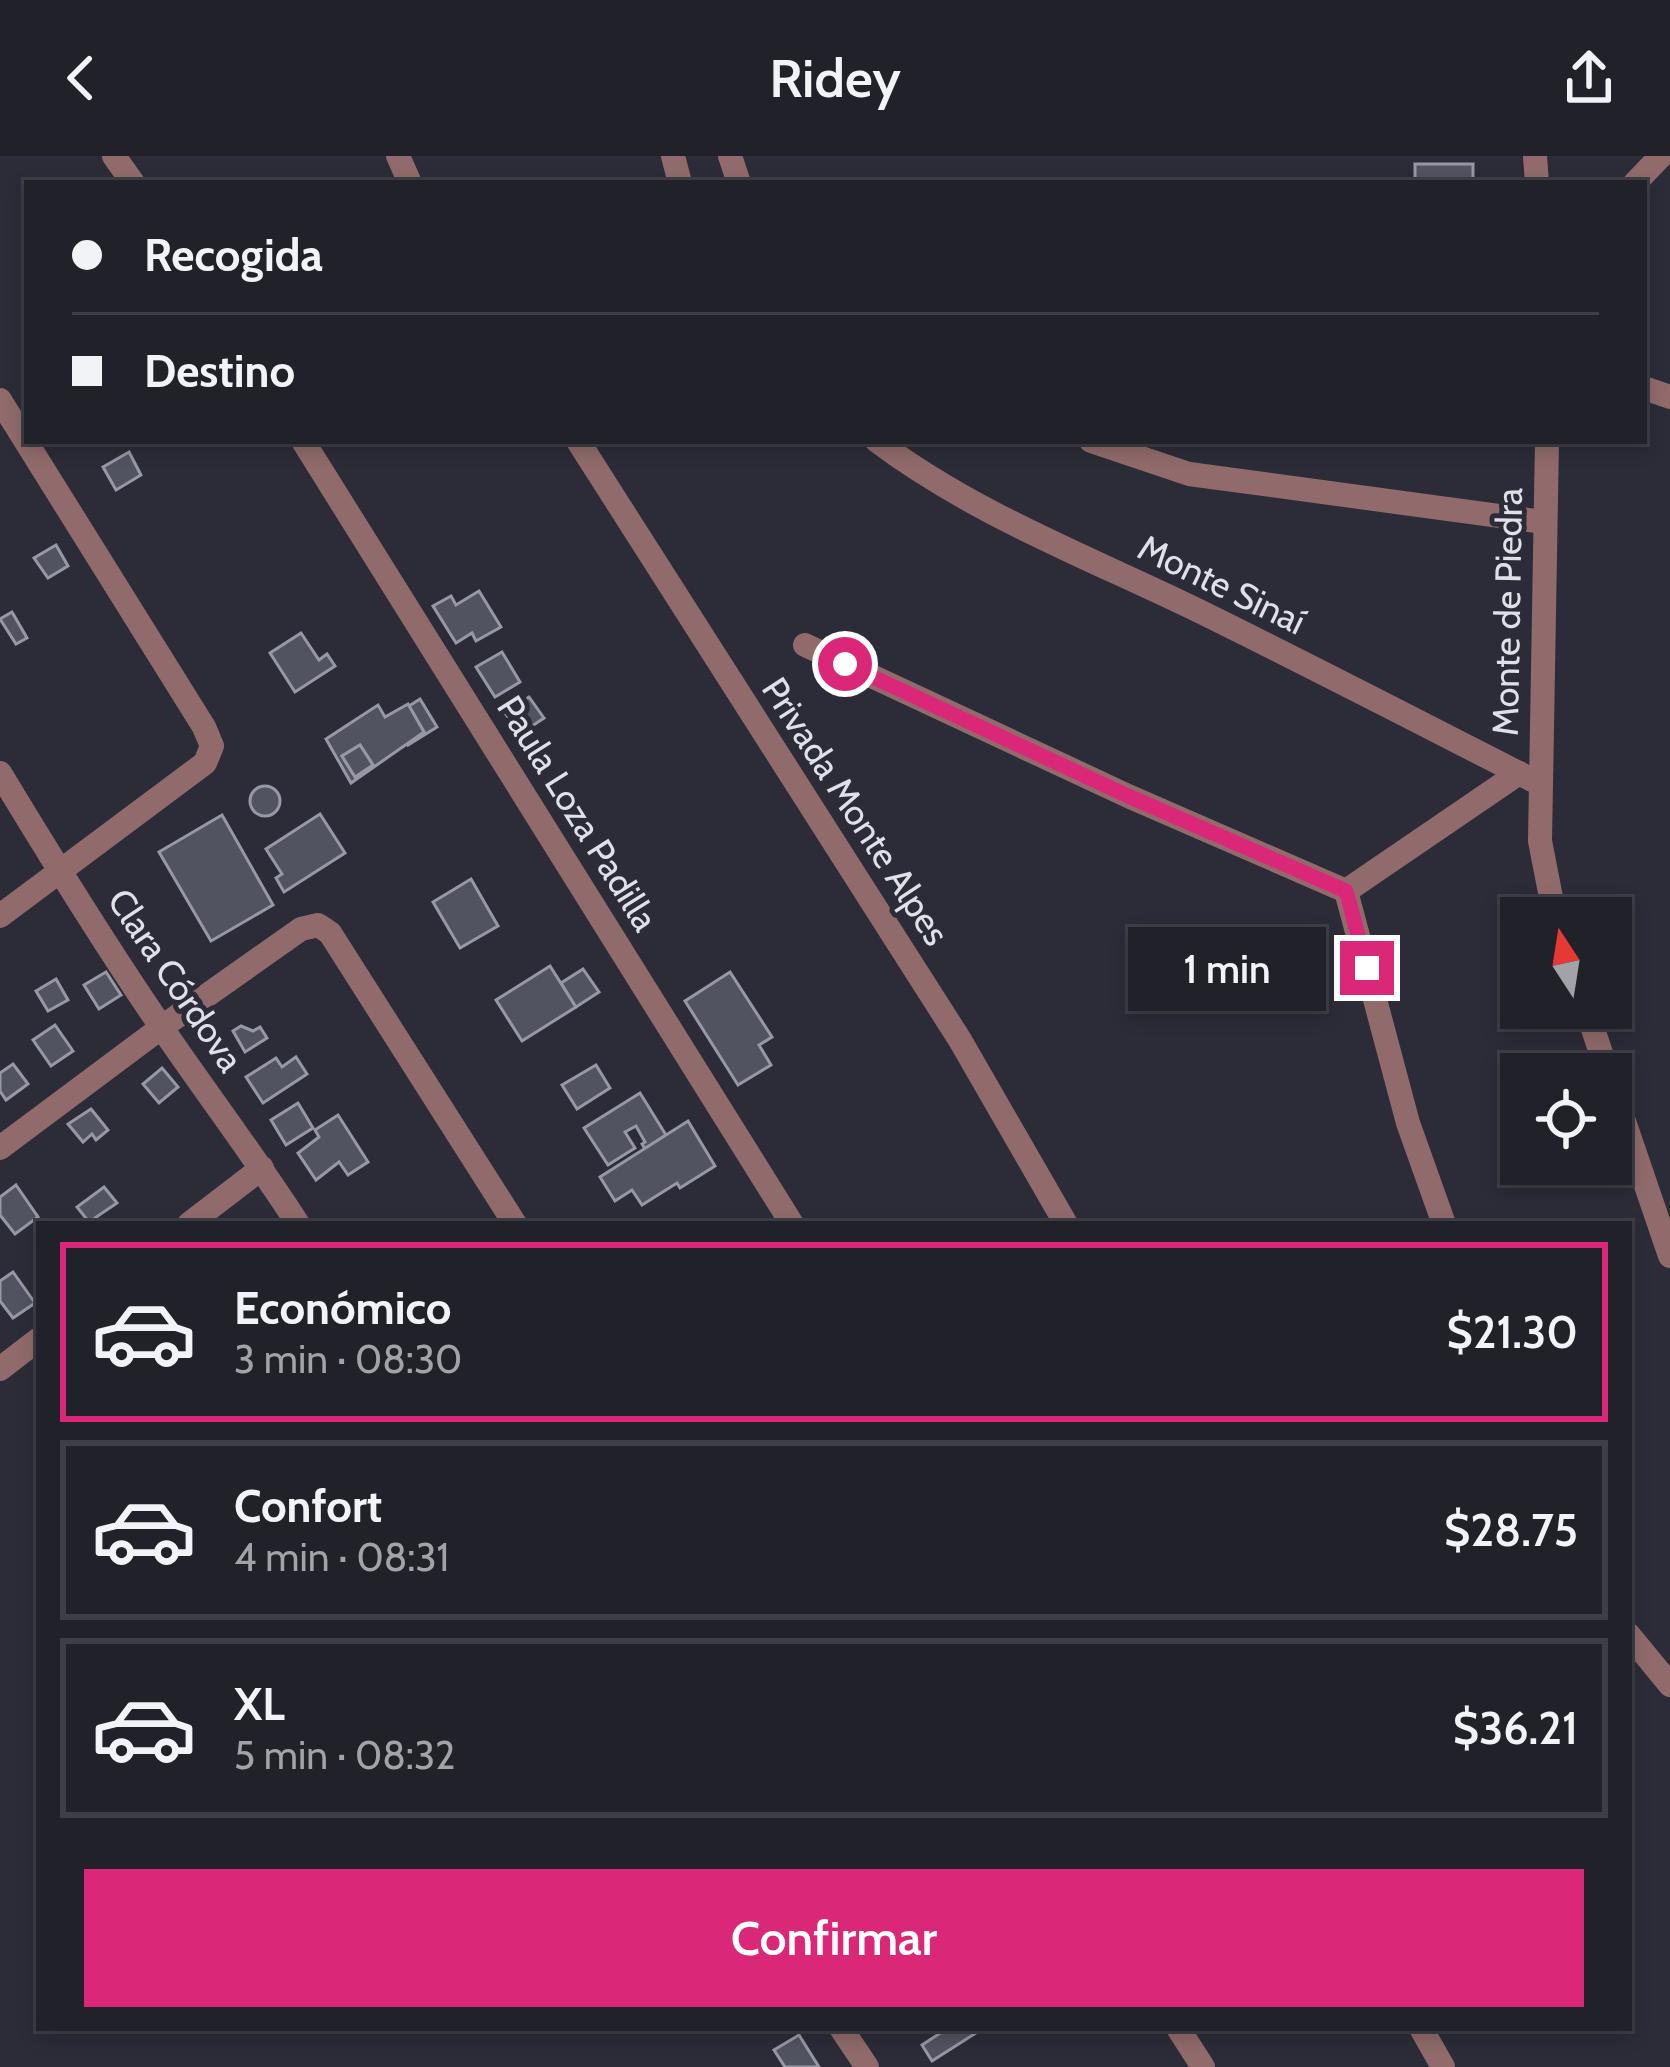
<!DOCTYPE html>
<html lang="es">
<meta charset="utf-8">
<style>
:root{--surface:#21212a;--page:#2d2e36;--text:#f1f3f6;--muted:#a2a3a8;--line:#3e3e47;--accent:#db2777}
body{margin:0;font-family:Cabin,sans-serif;background:var(--page);color:var(--text);height:100vh;display:flex;flex-direction:column;font-size:45px;white-space:nowrap}
*{box-sizing:border-box;margin:0}
p{font-size:39px;color:var(--muted)}
.icon{flex:none;width:66px;height:66px;fill:none;stroke:currentColor;stroke-width:2;stroke-linecap:round;stroke-linejoin:round}
.map{position:relative;flex:1;overflow:hidden}
.panel{position:absolute;left:36px;top:1065px;width:1596px;height:810px;display:flex;flex-direction:column;background:var(--surface);border-radius:0px;box-shadow:0 6px 18px #0003,0 0 0 3px var(--line)}
.panel>*{flex:none}
.guide{position:absolute;left:24px;top:24px;width:1623px;height:264px;border-radius:0px;box-shadow:0 6px 18px #0003,0 0 0 3px var(--line);display:grid;align-content:center;height:264px;padding:0 48px;background:var(--surface)}
.needle{width:78px;rotate:348deg}
.fabs{position:absolute;left:1500px;top:741px;display:grid;gap:24px}
.fabs a{display:grid;place-items:center;width:132px;height:132px;border-radius:0px;background:var(--surface);box-shadow:0 6px 18px #0003,0 0 0 3px var(--line);font-size:60px}
.end{position:absolute;width:54px;height:54px;margin:-27px;border:15px solid #db2777;background:#fff;box-shadow:0 0 0 6px #fff}
.from{border-radius:50%}
.bubble{position:absolute;height:84px;border-radius:0px;background:var(--surface);box-shadow:0 6px 18px #0003,0 0 0 3px var(--line);font-size:39px;font-weight:600;line-height:84px;text-align:center}
.guide b{display:flex;align-items:center;gap:42px;height:114px;font-size:45px}
.guide b+b{border-top:3px solid var(--line)}
.guide i{width:30px;height:30px;background:var(--text)}
ul{padding:21px 0 0;list-style:none}
li{display:flex;align-items:center;gap:36px;height:180px;margin:0 24px 18px;padding:0 24px;border:6px solid var(--line);border-radius:0px}
li div{flex:1}
li b{display:block;font-size:45px}
li em{font-style:normal;font-weight:600}
li.active{border-color:var(--accent)}
li>.icon{width:108px;height:108px;stroke-width:1.5}
.button{display:flex;gap:24px;margin-top:auto;padding:24px 48px}
.button a{flex:1;height:138px;border-radius:0px;background:var(--accent);color:#fff;font-size:48px;font-weight:600;line-height:138px;text-align:center}
header{display:flex;justify-content:space-between;align-items:center;height:156px;padding:0 48px;background:var(--surface);font-size:54px;font-weight:600}
.map>svg:first-child{display:block}
.building{fill:#525360;stroke:#9798a6;stroke-width:3;fill-rule:evenodd}
.lines{fill:none;stroke-linecap:round;stroke-linejoin:round}
.minor{stroke:#916b6b;stroke-width:24}
.route{stroke:#db2777;stroke-width:15}
.labels{text-anchor:middle;stroke-width:10;stroke-linejoin:round;paint-order:stroke}
.street-label{font-size:36px;fill:#e0e0e8;stroke:#2c2c38}
</style>
<header><svg class="icon" aria-label="back" viewBox="0 0 24 24"><path d="M15 5l-7 7 7 7"/></svg>Ridey<svg class="icon" aria-label="share" viewBox="0 0 24 24"><path d="M12 15V3M7 8l5-5 5 5M5 13v7h14v-7"/></svg></header>
<div class="map">
<svg width="1670" height="1911" viewBox="0 0 1670 1911">
<rect width="100%" height="100%" fill="#2c2c38"/>
<g class="building">
<rect x="1415" y="8" width="58" height="19"/>
<path d="M129,296L141,319L116,334L103,311Z"/>
<path d="M56,389L68,410L48,422L34,402Z"/>
<path d="M479,435L501,471L476,485L472,477L456,487L433,450L451,440L456,449Z"/>
<path d="M12,456L27,482L16,488L0,463Z"/>
<path d="M301,477L319,504L327,498L335,510L295,536L270,497Z"/>
<path d="M502,496L520,526L495,541L476,511Z"/>
<path d="M529,541L544,562L520,578L505,557Z"/>
<path d="M420,543L437,571L408,589L407,587L424,576L409,550Z"/>
<path d="M408,548L424,576L351,627L326,583L378,549L385,561ZM360,589L373,609L355,621L342,600Z"/>
<path d="M360,589L373,609L355,621L342,600Z"/>
<circle cx="265" cy="645" r="15"/>
<path d="M320,658L345,697L284,736L276,722L282,718L266,693Z"/>
<path d="M222,659L273,749L211,785L159,696Z"/>
<path d="M471,723L498,770L460,792L433,746Z"/>
<path d="M550,810L576,851L522,885L496,844Z"/>
<path d="M583,813L599,836L576,851L561,827Z"/>
<path d="M106,816L121,839L99,853L84,829Z"/>
<path d="M730,816L772,881L759,889L771,909L738,929L685,845Z"/>
<path d="M56,823L68,844L48,855L36,835Z"/>
<path d="M55,869L73,895L51,910L33,884Z"/>
<path d="M241,870L253,875L260,871L267,882L245,896L233,875Z"/>
<path d="M296,901L307,918L263,947L246,921L276,902L282,911Z"/>
<path d="M13,908L28,928L6,944L0,935V917Z"/>
<path d="M596,909L610,932L577,953L562,929Z"/>
<path d="M162,912L178,931L159,947L143,928Z"/>
<path d="M640,937L666,979L645,993L642,988L645,986L636,970L625,976L635,992L608,1009L584,972Z"/>
<path d="M298,947L313,972L286,989L271,964Z"/>
<path d="M91,953L108,974L96,984L92,978L83,986L68,968Z"/>
<path d="M338,959L368,1006L348,1019L339,1006L316,1024L298,997L319,981L315,974Z"/>
<path d="M688,965L715,1010L680,1032L677,1027L642,1049L632,1034L615,1045L600,1021Z"/>
<path d="M16,1029L38,1061L15,1078L0,1059V1041Z"/>
<path d="M104,1031L117,1047L89,1066L77,1051Z"/>
<path d="M13,1116L35,1147L13,1162L0,1145V1125Z"/>
<path d="M948,1872H972L976,1877L932,1905L922,1889Z"/>
<path d="M799,1879L819,1911H785L774,1894Z"/>
</g>
<g class="lines">
<g class="minor">
<path d="M114,0L133,27"/>
<path d="M398,0L410,27"/>
<path d="M673,0L680,27"/>
<path d="M730,0L739,27"/>
<path d="M1535,0L1537,27"/>
<path d="M1635,27L1661,0"/>
<path d="M1644,232L1670,241"/>
<path d="M0,244L204,571L212,590L205,607L0,760"/>
<path d="M303,285L792,1068"/>
<path d="M578,285L960,884L1066,1068"/>
<path d="M877,285C974,358 1090,402 1199,455C1313,511 1427,570 1540,628"/>
<path d="M1091,285L1189,318L1544,366"/>
<path d="M1547,285L1540,685L1555,762"/>
<path d="M805,489L1128,640L1346,735"/>
<path d="M0,617C52,703 105,789 162,872C207,938 255,1001 298,1068"/>
<path d="M1586,852L1608,918"/>
<path d="M1611,927L1670,1100"/>
<path d="M0,992L162,871L301,773L318,769L330,777L515,1068"/>
<path d="M189,1068L262,1012"/>
<path d="M1444,1068L1408,967L1346,735L1519,617"/>
<path d="M0,1213L39,1183"/>
<path d="M1629,1479L1670,1529"/>
<path d="M841,1872L867,1911"/>
<path d="M1178,1872L1203,1911"/>
<path d="M1421,1872L1443,1911"/>
</g>
</g>
<g class="lines">
<path class="route" d="M845,508L1128,640L1346,735L1367,812"/>
</g>
<g class="labels">
<g class="street-label">
<text transform="translate(1222 428) rotate(26)" y="13">Monte Sinaí</text>
<text transform="translate(1507 456) rotate(-89)" y="13">Monte de Piedra</text>
<text transform="translate(856 655) rotate(57)" y="13">Privada Monte Alpes</text>
<text transform="translate(578 657) rotate(58)" y="13">Paula Loza Padilla</text>
<text transform="translate(176 824) rotate(56)" y="13">Clara Córdova</text>
</g>
</g>
</svg>
<div class="fabs">
<a><svg class="needle" viewBox="-14 -14 28 28"><path d="M0-13l5 13h-10z" fill="#e53935"/><path d="M0 13l5-13h-10z" fill="#a2a3a8"/></svg></a>
<a><svg class="icon" aria-label="locate" viewBox="0 0 24 24"><circle cx="12" cy="12" r="6"/><path d="M12 2v4M12 18v4M2 12h4M18 12h4"/></svg></a>
</div>
<i class="end from" style="left:845px;top:508px"></i>
<i class="end" style="left:1367px;top:812px"></i>
<div class="bubble" style="left:1128px;top:771px;width:198px">1 min</div>
<div class="guide">
<b><i class="from"></i>Recogida</b>
<b><i></i>Destino</b>
</div>
<section class="panel">
<ul>
<li class="active"><svg class="icon" aria-label="car" viewBox="0 0 24 24"><path d="M5 17H2v-5l4-1 3-4h7l3 4 3 1v5h-3M9 17h6M6 11h13"/><circle cx="7" cy="17" r="2"/><circle cx="17" cy="17" r="2"/></svg><div><b>Económico</b><p>3 min · 08:30</p></div><em>$21.30</em></li>
<li><svg class="icon" aria-label="car" viewBox="0 0 24 24"><path d="M5 17H2v-5l4-1 3-4h7l3 4 3 1v5h-3M9 17h6M6 11h13"/><circle cx="7" cy="17" r="2"/><circle cx="17" cy="17" r="2"/></svg><div><b>Confort</b><p>4 min · 08:31</p></div><em>$28.75</em></li>
<li><svg class="icon" aria-label="car" viewBox="0 0 24 24"><path d="M5 17H2v-5l4-1 3-4h7l3 4 3 1v5h-3M9 17h6M6 11h13"/><circle cx="7" cy="17" r="2"/><circle cx="17" cy="17" r="2"/></svg><div><b>XL</b><p>5 min · 08:32</p></div><em>$36.21</em></li>
</ul>
<div class="button"><a>Confirmar</a></div>
</section>
</div>
